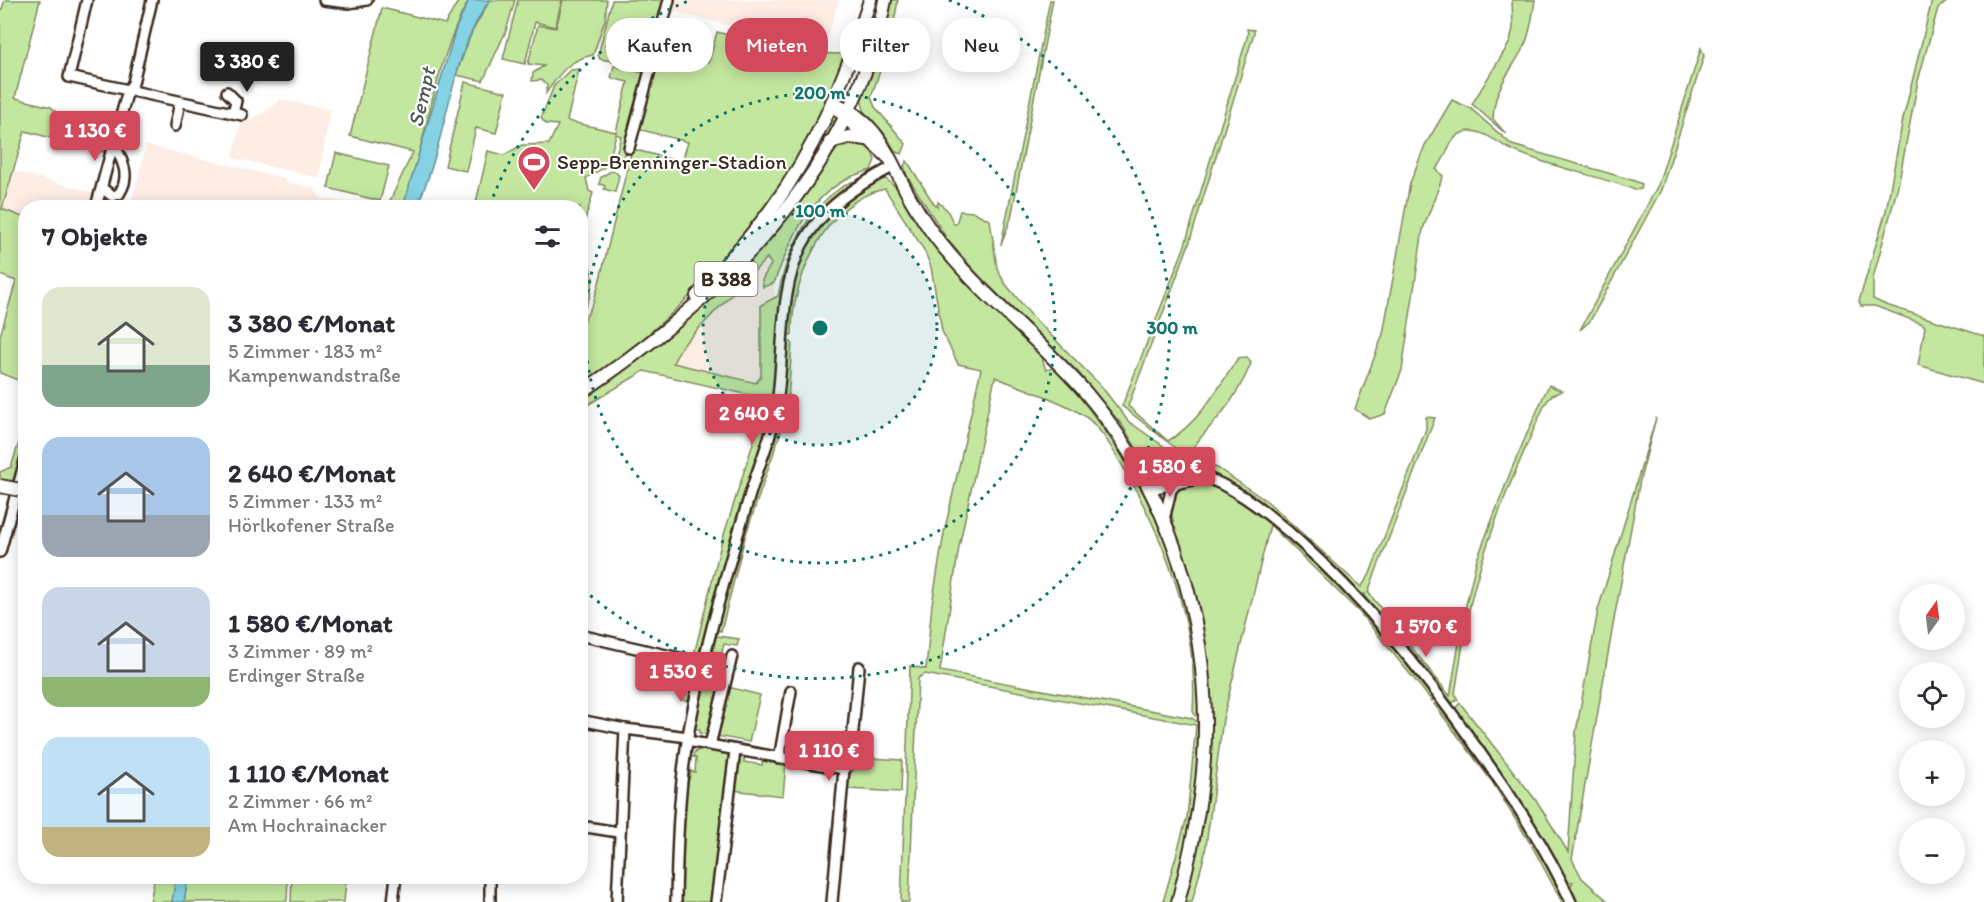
<!DOCTYPE html>
<html lang="de">
<meta charset="utf-8">
<style>
:root{--surface:#fff;--page:#f7f7f7;--text:#2b2b33;--muted:#7c7c81;--accent:#d1495b}
body{margin:0;font-family:Itim,sans-serif;background:var(--page);color:var(--text);height:100vh;display:flex;flex-direction:column;font-size:22px;white-space:nowrap}
*{box-sizing:border-box;margin:0}
p{font-size:20px;color:var(--muted)}
.icon{flex:none;width:33px;height:33px;fill:none;stroke:currentColor;stroke-width:2;stroke-linecap:round;stroke-linejoin:round}
.map{position:relative;flex:1;overflow:hidden}
.drawer{position:absolute;left:18px;top:200px;width:570px;height:684px;display:flex;flex-direction:column;background:var(--surface);border-radius:24px;box-shadow:0 3px 15px #0003}
.drawer>*{flex:none}
.guide{position:absolute;left:606px;top:18px;width:570px;height:54px;display:flex;gap:12px}
.needle{width:39px;rotate:14deg}
.tools{position:absolute;left:1899px;top:584px;display:grid;gap:12px}
.tools a{display:grid;place-items:center;width:66px;height:66px;border-radius:50%;background:var(--surface);box-shadow:0 3px 15px #0003;font-size:30px}
.price{position:absolute;translate:-50% -51px;padding:0 14px;border-radius:6px;background:var(--accent);color:#fff;font-size:20px;line-height:39px;filter:drop-shadow(0 2px 3px #0008)}
.price::after{content:'';position:absolute;left:50%;top:36px;width:18px;height:14px;margin-left:-9px;background:inherit;clip-path:polygon(0 0,100% 0,50% 100%)}
.price.current{background:#222;color:#fff}
ul{padding:0;list-style:none}
li{display:flex;align-items:center;gap:18px;height:150px;padding:0 24px}
li span{display:grid;place-items:center;flex:none;width:168px;height:120px;border-radius:18px;color:#555}
li>.icon{margin-inline-start:auto}
span .icon{width:72px;height:72px;fill:#fffc;stroke-width:1}
li b{font-size:26px}
h2{display:flex;justify-content:space-between;align-items:center;height:72px;padding:0 24px;font-size:26px}
.chip{padding:0 21px;border-radius:24px;background:var(--surface);box-shadow:0 3px 15px #0003;font-size:21px;line-height:54px}
.chip.current{background:var(--accent);color:#fff}
.map>svg:first-child{display:block}
.built{fill:#fdede5}
.green{fill:#c4e7a0;stroke:#80885f;stroke-width:1.5}
.water{fill:#85d2e4;stroke:#678f95;stroke-width:1.5}
.lines{fill:none;stroke-linecap:round;stroke-linejoin:round}
.minor-casing{stroke:#3b2a1e;stroke-width:14}
.major-casing{stroke:#3b2a1e;stroke-width:16}
.minor{stroke:#fff;stroke-width:9}
.major{stroke:#fff;stroke-width:12}
.major-bridge-casing{stroke:#3b2a1e;stroke-width:16;stroke-linecap:butt}
.major-bridge{stroke:#fff;stroke-width:12}
.ring{fill:none;stroke:#0f766e;stroke-width:3;stroke-dasharray:3 6}
.labels{text-anchor:middle;stroke-width:4.5;stroke-linejoin:round;paint-order:stroke}
.shield{fill:#fff;stroke:#766a62;stroke-width:1.5}
.shield-label{font-size:20px;font-weight:bold;fill:#3b2a1e}
.poi-label{font-size:21px;fill:#3b2a1e;stroke:#fff;text-anchor:start}
.water-label{font-size:22px;font-style:italic;fill:#515c59;stroke:#fff}
.centre{fill:#0f766e;stroke:#fff;stroke-width:3}
.ring-label{font-size:18px;text-anchor:middle;font-weight:bold;fill:#0f766e;stroke:#fff;stroke-width:4.5;stroke-linejoin:round;paint-order:stroke}
</style>
<div class="map">
<svg width="1984" height="902" viewBox="0 0 1984 902">
<rect width="100%" height="100%" fill="#fff"/>
<filter id="ink" filterUnits="userSpaceOnUse"><feTurbulence type="fractalNoise" baseFrequency=".0167" numOctaves="2"/><feDisplacementMap in="SourceGraphic" scale="12" xChannelSelector="R" yChannelSelector="G"/><feConvolveMatrix kernelMatrix="1 2 1 2 8 2 1 2 1" color-interpolation-filters="sRGB"/></filter>
<g filter="url(#ink)">
<g class="built">
<path d="M674,0H839L824,49L671,11Z"/>
<path d="M279,99L330,110L319,178L233,158L242,118L251,120L275,105Z"/>
<path d="M146,145L286,179V182L314,188L320,198L363,207L131,206Z"/>
<path d="M14,171L93,193L88,207H26L25,218L2,209Z"/>
<path d="M767,258L771,264L762,280L763,287L774,283L775,299L761,305V376L756,383L673,363L681,347Z"/>
</g>
<g class="green">
<path d="M5,0H40L15,98L51,107L59,115L111,126L104,152L25,131L2,209L25,218V383L0,373V336L16,281L0,275V14Z"/>
<path d="M459,0H469C436,57 426,143 403,207H387L413,152L350,136L382,8L445,24Z"/>
<path d="M490,0H515L506,31L483,81L456,75L471,34Z"/>
<path d="M518,0H562L555,27L535,22L525,64L503,59Z"/>
<path d="M563,0H607L605,20L593,55C567,60 560,74 546,93L547,85L541,80L532,81L533,73L544,66L528,64L538,25L556,28Z"/>
<path d="M612,0H667L647,67L600,59L598,55Z"/>
<path d="M891,0H898L891,39L871,97L875,107L906,144L902,154L896,152L884,133L865,113L860,96L884,32Z"/>
<path d="M1050,0H1053L1011,218L1001,245Z"/>
<path d="M1512,0H1535C1533,14 1531,29 1526,42C1513,71 1494,84 1493,119L1506,134L1472,104L1510,42L1513,28Z"/>
<path d="M1932,0L1948,1L1938,8L1918,81L1898,186L1873,278V299L1886,305L1984,336V384L1918,365L1925,327L1923,324L1875,306H1861L1859,301L1886,211L1903,119Z"/>
<path d="M1247,29L1254,30V33L1189,244L1128,406L1168,441C1199,423 1219,387 1238,358L1247,357L1251,363C1244,381 1234,398 1222,413C1211,427 1198,438 1189,454L1219,469L1268,502L1361,587L1369,576L1418,450L1426,429V417L1435,418L1368,592L1450,696L1464,613L1476,562L1512,468L1544,395L1549,385L1562,391L1552,395L1545,404C1518,464 1491,525 1474,589C1465,623 1461,659 1455,693L1458,700L1449,704L1366,602L1365,594H1359L1327,563L1204,471L1197,461L1178,450L1122,406L1184,248L1248,34Z"/>
<path d="M717,32L798,53L847,54C793,196 703,300 581,387V326L593,303L599,283L632,149L682,162L688,142L638,129L658,49L709,62Z"/>
<path d="M1701,48L1704,56L1661,190L1590,321L1580,330L1658,185Z"/>
<path d="M614,66L643,73L644,76L622,162L618,165L619,159L615,158L621,136L616,134L608,165L586,178L589,191L593,193L581,234L583,235L581,247L580,207H475L488,151L504,155L522,145L549,144L558,125L546,124L541,118L554,86L570,70L579,69L567,121L616,132L628,82L611,78Z"/>
<path d="M465,82L506,92L496,133L476,128L466,171L445,166Z"/>
<path d="M1452,100L1470,108L1512,145L1632,180L1642,184L1641,189L1635,190C1594,174 1548,167 1508,148C1496,141 1477,126 1462,133C1447,140 1447,159 1436,169L1443,176L1423,229L1402,370L1385,414L1370,419L1355,409L1383,334L1410,183L1425,145Z"/>
<path d="M835,120V125L795,187L753,242L828,124Z"/>
<path d="M845,142C860,143 871,143 875,160L871,170C863,173 852,175 845,180C806,201 789,244 774,283L763,287L762,280L771,264L767,258L681,347L673,363L756,383L761,376V305L778,296C786,255 803,214 839,189C845,185 852,180 860,181C829,201 806,224 792,258C771,311 782,371 769,425C760,459 746,491 736,525C718,583 705,643 691,702L683,700L721,544L767,399L644,371L581,409V400C657,346 731,287 788,213C798,200 835,147 845,142Z"/>
<path d="M336,153L389,166L380,201L328,188Z"/>
<path d="M907,161L934,204L937,207L938,202L947,210L954,224H956L960,211L974,212L990,220L997,268L1004,282L1031,315L1101,386L1128,421L1186,462L1188,467C1173,468 1158,473 1146,464L1122,425L1078,372L982,279L947,239L907,176L904,166Z"/>
<path d="M611,171L616,172L619,176L615,192L604,189L605,186L599,184L601,177Z"/>
<path d="M880,179H886L898,189L926,233L958,274L1040,353L1046,370L1053,368L1061,374C1134,461 1177,540 1196,654C1200,673 1198,694 1199,713L1195,716L1193,711C1199,626 1164,537 1122,465C1112,448 1099,425 1083,415C1056,398 1023,389 995,377L959,547L940,671L1192,718L1200,724L1195,804L1174,902H1163L1187,817L1196,725L925,674L918,678L909,902H901L910,666L926,669L932,604L944,533L981,369L958,364L942,331L931,267L924,250L885,189C825,200 791,281 792,335H787C791,264 812,210 880,179Z"/>
<path d="M581,252L587,254L593,278L590,296L581,317Z"/>
<path d="M789,341L792,343L788,402L783,425L745,537L721,631L716,630L743,526L770,447L785,349Z"/>
<path d="M1656,418L1640,480L1615,614L1572,859L1582,878L1609,902H1575L1569,888L1573,882L1566,881L1454,710L1460,703L1538,803L1568,852L1576,732L1598,610Z"/>
<path d="M25,424V447L15,481L0,480V472L11,467Z"/>
<path d="M1201,482C1254,489 1409,648 1434,698L1432,701L1360,613L1270,525L1223,719L1205,853L1192,902H1183L1209,746L1179,547L1170,507L1179,487Z"/>
<path d="M717,636L739,639L737,646L724,644L721,656L727,665L709,735L699,733L700,730L694,728L714,638Z"/>
<path d="M728,687L760,695L749,742L716,736Z"/>
<path d="M1439,702L1492,775L1490,779L1434,704Z"/>
<path d="M708,748L727,753L730,761L713,902H679L685,795L691,771L695,772L696,758L693,757C695,749 701,748 708,748Z"/>
<path d="M745,756L744,762L762,765L763,759L786,763L783,796L732,790L738,758Z"/>
<path d="M855,757L902,760L901,792L848,789L847,778L853,771Z"/>
<path d="M1491,780H1494L1532,837L1530,843Z"/>
<path d="M1536,845L1539,849L1567,902H1562L1532,846Z"/>
<path d="M155,876H176L172,902H150Z"/>
<path d="M188,876H288L287,901L184,902Z"/>
<path d="M292,876H343L346,882L344,902H291Z"/>
</g>
<g class="water">
<path d="M469,0H490C456,47 450,108 433,163C429,177 423,192 417,207H403L456,28Z"/>
<path d="M176,876H188L184,902H172Z"/>
</g>
<g class="lines">
<defs>
<g id="minor">
<path d="M87,0L69,77L242,115"/>
<path d="M324,0L348,3L367,0"/>
<path d="M227,92L236,101L233,113"/>
<path d="M175,126L180,102"/>
<path d="M629,148L669,0"/>
<path d="M102,188L112,196L119,194C131,176 123,163 115,145"/>
<path d="M96,207L128,90L133,83L152,0"/>
<path d="M1143,477C1165,474 1188,469 1210,479C1244,493 1272,517 1299,541C1368,603 1426,675 1479,751C1513,799 1547,848 1571,902"/>
<path d="M1150,489L1199,479"/>
<path d="M1164,520L1171,490L1178,482"/>
<path d="M0,552L26,457"/>
<path d="M580,635L705,664"/>
<path d="M580,720L625,729L688,737"/>
<path d="M687,741L844,769"/>
<path d="M710,745L732,656"/>
<path d="M779,759L791,691"/>
<path d="M580,826L618,832"/>
<path d="M393,902L396,876"/>
<path d="M490,902V876"/>
<path d="M617,902L625,729"/>
<path d="M676,902C677,845 679,786 689,730C703,653 725,576 748,501C755,476 765,453 772,428C788,368 774,302 802,245C821,208 858,185 894,166"/>
<path d="M716,902L735,751"/>
<path d="M832,902L844,769L850,762L859,667"/>
</g>
<g id="major">
<path d="M832,102C880,122 886,154 909,196C920,215 932,234 946,250C989,302 1043,343 1087,394C1172,495 1212,628 1204,759C1201,808 1190,855 1178,902"/>
<path d="M839,111L888,157"/>
<path d="M830,142L849,137L867,139"/>
<path d="M697,296C723,267 750,239 772,208C817,147 848,72 870,0"/>
<path d="M580,393C718,301 854,170 885,0"/>
</g>
</defs>
<use href="#minor" class="minor-casing"/>
<use href="#major" class="major-casing"/>
<use href="#minor" class="minor"/>
<use href="#major" class="major"/>
<defs>
<path id="major-bridge" d="M0,486L26,491"/>
</defs>
<use href="#major-bridge" class="major-bridge-casing"/>
<use href="#major-bridge" class="major-bridge"/>
</g>
</g>
<circle cx="820" cy="328" r="117" fill="#0f766e" fill-opacity=".12"/>
<g class="ring">
<circle cx="820" cy="328" r="117"/>
<circle cx="820" cy="328" r="235"/>
<path d="M490 205A352 352 0 0 1 691 0M949 0A352 352 0 1 1 582 588"/>
</g>
<defs>
<symbol id="stadium-pin" viewBox="-11 -11 22 30"><path d="M0 17L-7.5 6A9.5 9.5 0 1 1 7.5 6Z" fill="#d1495b" stroke="#fff"/><path d="M0-5a6.5 5 0 1 0 0 10a6.5 5 0 1 0 0-10ZM-3.5-1.8h7v3.6h-7Z" fill="#fff"/></symbol>
</defs>
<g fill-rule="evenodd">
<use href="#stadium-pin" x="515" y="143" width="38" height="52"/>
</g>
<g class="labels">
<rect class="shield" x="694.5" y="262" width="63" height="34" rx="4.5"/>
<g class="shield-label">
<text x="726" y="286">B 388</text>
</g>
<g class="poi-label">
<text x="557" y="169">Sepp-Brenninger-Stadion</text>
</g>
<g class="water-label">
<text transform="translate(421 97) rotate(-77)" y="8">Sempt</text>
</g>
</g>
<circle cx="820" cy="328" r="9" class="centre"/>
<g class="ring-label">
<text x="820" y="99">200 m</text>
<text x="820" y="217">100 m</text>
<text x="1172" y="334">300 m</text>
</g>
</svg>
<div class="tools">
<a><svg class="needle" viewBox="-14 -14 28 28"><path d="M0-13l5 13h-10z" fill="#e53935"/><path d="M0 13l5-13h-10z" fill="#7c7c81"/></svg></a>
<a><svg class="icon" aria-label="locate" viewBox="0 0 24 24"><circle cx="12" cy="12" r="6"/><path d="M12 2v4M12 18v4M2 12h4M18 12h4"/></svg></a>
<a>+</a>
<a>−</a>
</div>
<b class="price current" style="left:247px;top:93px">3 380 €</b>
<b class="price" style="left:95px;top:162px">1 130 €</b>
<b class="price" style="left:752px;top:445px">2 640 €</b>
<b class="price" style="left:1170px;top:498px">1 580 €</b>
<b class="price" style="left:1426px;top:658px">1 570 €</b>
<b class="price" style="left:681px;top:703px">1 530 €</b>
<b class="price" style="left:829px;top:782px">1 110 €</b>
<div class="guide">
<a class="chip">Kaufen</a>
<a class="chip current">Mieten</a>
<a class="chip">Filter</a>
<a class="chip">Neu</a>
</div>
<section class="drawer">
<h2>7 Objekte<svg class="icon" aria-label="filters" viewBox="0 0 24 24"><path d="M4 7h16M4 17h16"/><circle cx="9" cy="7" r="2"/><circle cx="15" cy="17" r="2"/></svg></h2>
<ul>
<li><span style="background:linear-gradient(#dfe7d0 65%,#7fa58c 0)"><svg class="icon" aria-label="home" viewBox="0 0 24 24"><path d="M3 11l9-7 9 7M6 9v11h12V9"/></svg></span><div><b>3 380 €/Monat</b><p>5 Zimmer · 183 m²</p><p>Kampenwandstraße</p></div></li>
<li><span style="background:linear-gradient(#a9c7e8 65%,#9aa5b1 0)"><svg class="icon" aria-label="home" viewBox="0 0 24 24"><path d="M3 11l9-7 9 7M6 9v11h12V9"/></svg></span><div><b>2 640 €/Monat</b><p>5 Zimmer · 133 m²</p><p>Hörlkofener Straße</p></div></li>
<li><span style="background:linear-gradient(#c9d6e8 75%,#8fb573 0)"><svg class="icon" aria-label="home" viewBox="0 0 24 24"><path d="M3 11l9-7 9 7M6 9v11h12V9"/></svg></span><div><b>1 580 €/Monat</b><p>3 Zimmer · 89 m²</p><p>Erdinger Straße</p></div></li>
<li><span style="background:linear-gradient(#bfe0f5 75%,#c2b280 0)"><svg class="icon" aria-label="home" viewBox="0 0 24 24"><path d="M3 11l9-7 9 7M6 9v11h12V9"/></svg></span><div><b>1 110 €/Monat</b><p>2 Zimmer · 66 m²</p><p>Am Hochrainacker</p></div></li>
</ul>
</section>
</div>
